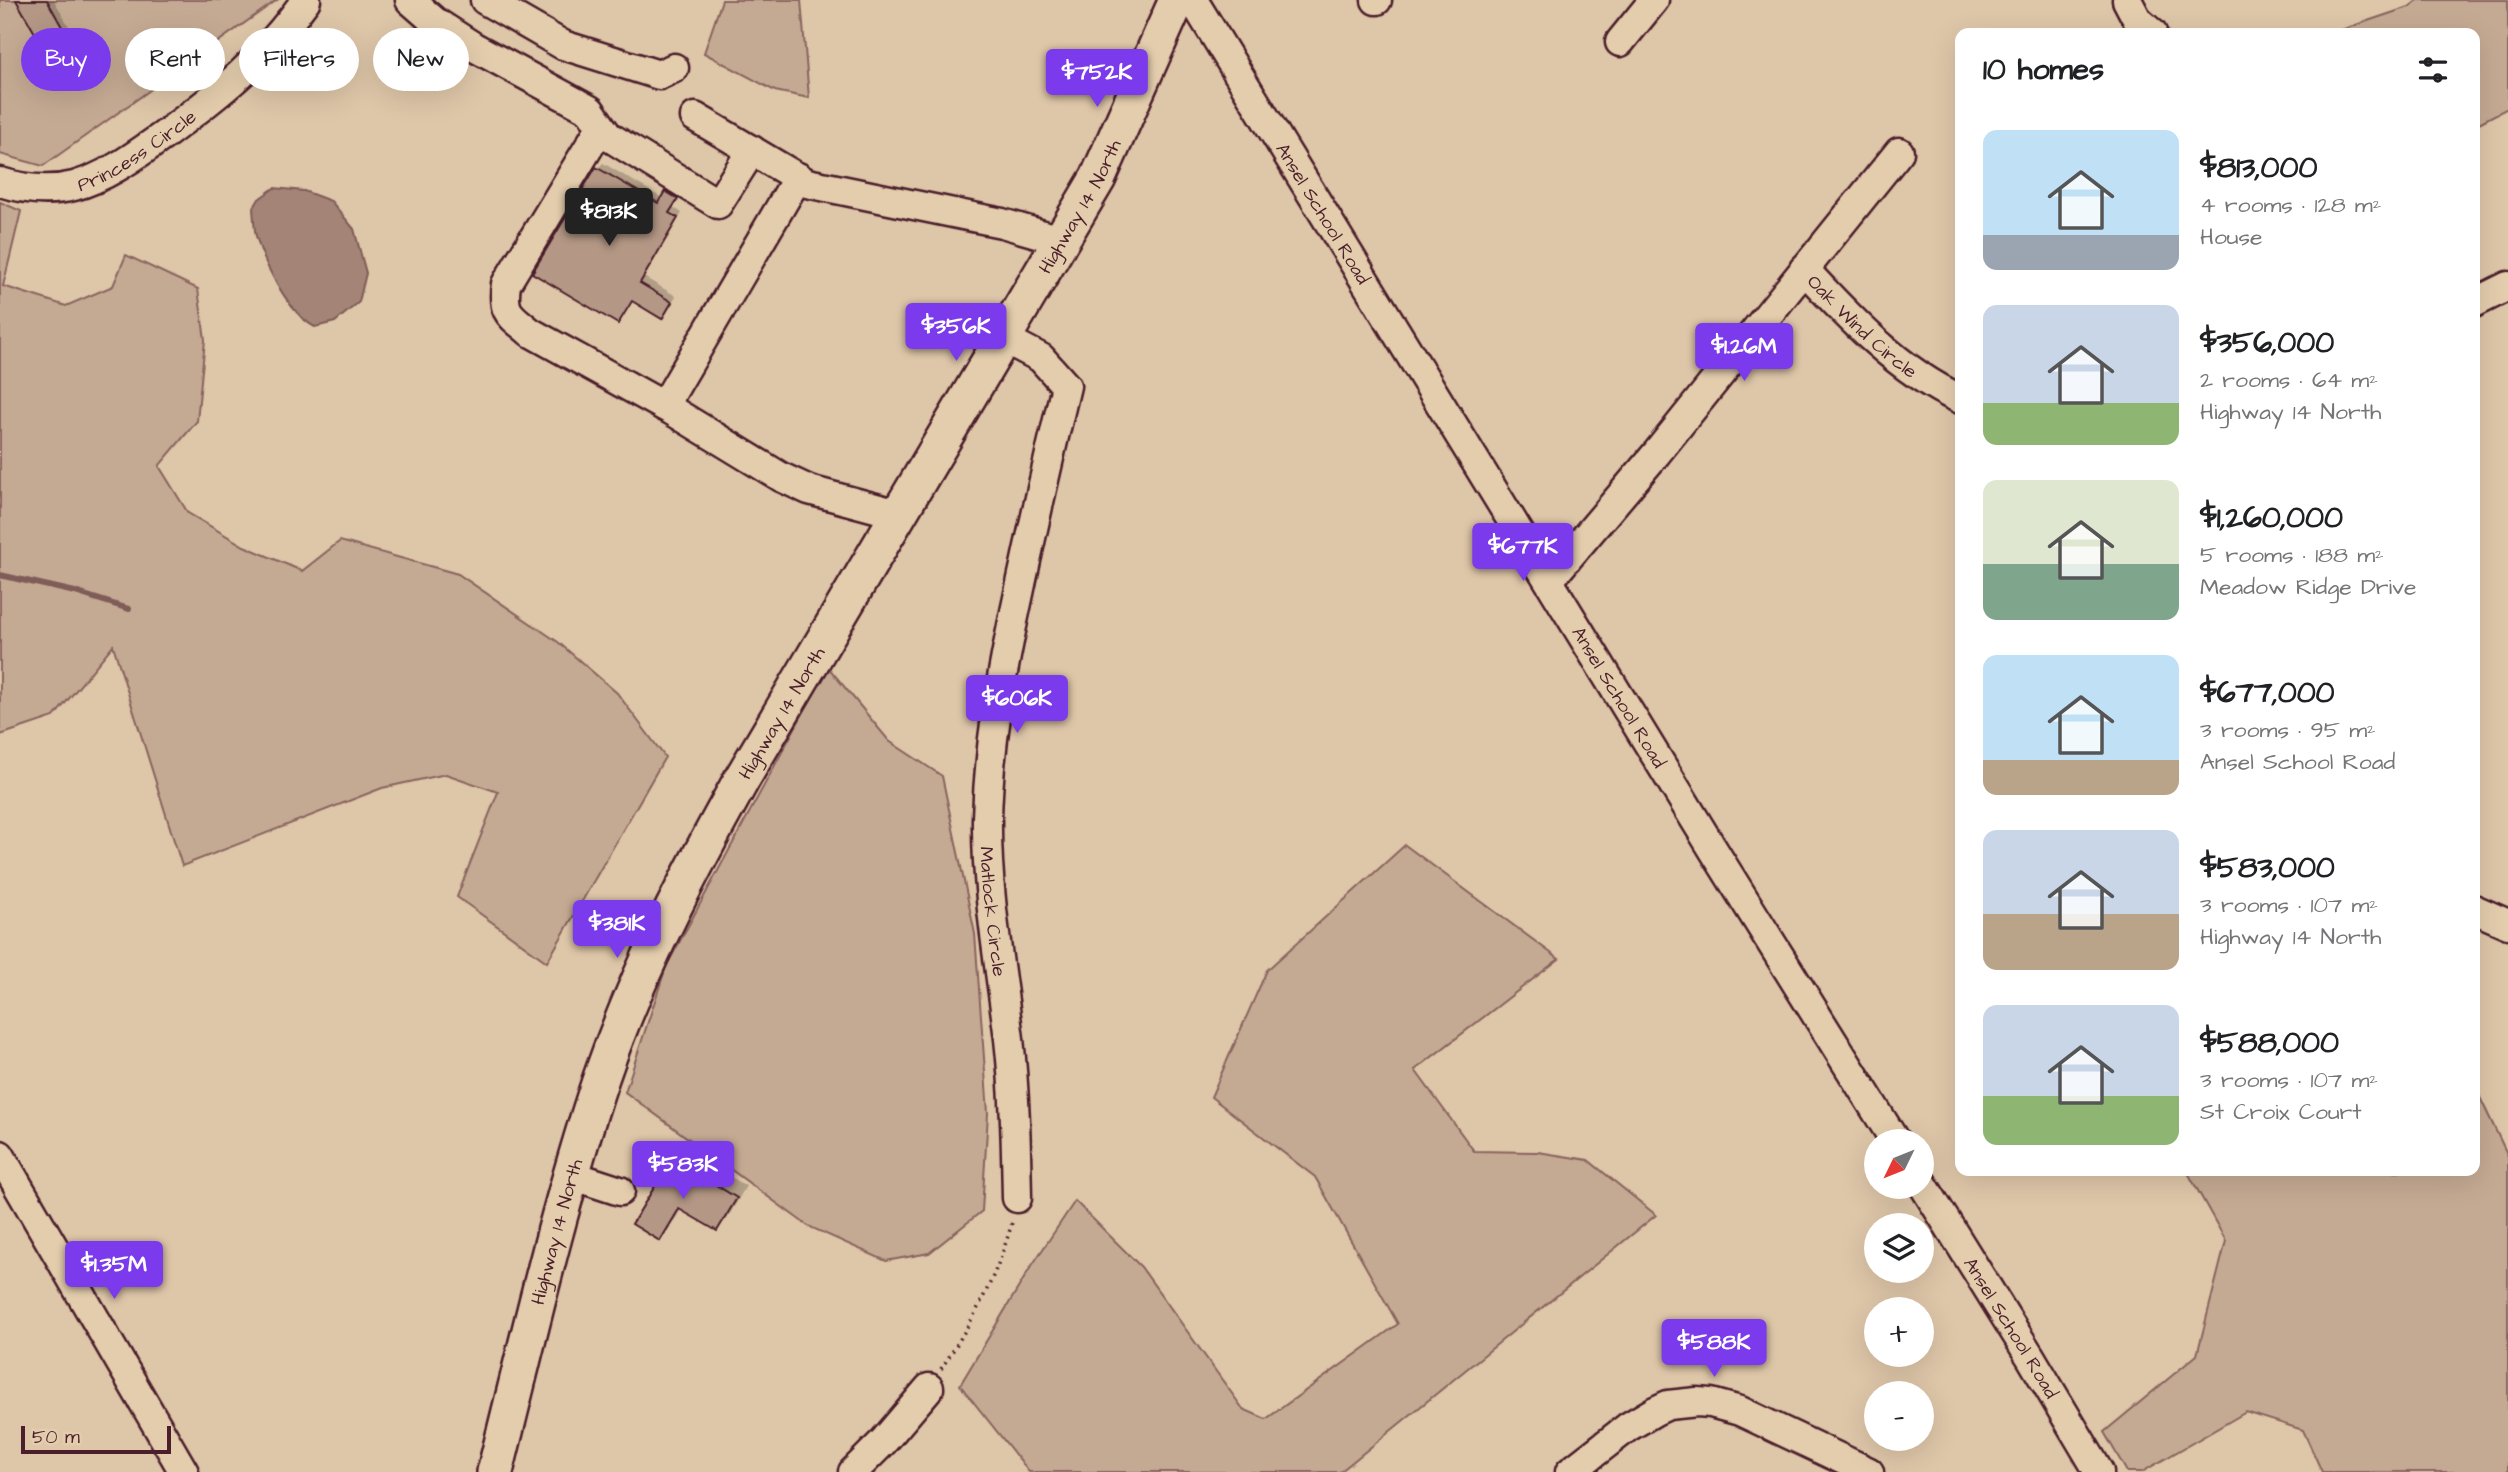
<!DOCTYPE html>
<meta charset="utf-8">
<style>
:root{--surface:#fff;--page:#f6f6f6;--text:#202124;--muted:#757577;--accent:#7c3aed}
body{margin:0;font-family:"Architects Daughter",sans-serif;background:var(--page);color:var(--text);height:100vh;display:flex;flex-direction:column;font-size:26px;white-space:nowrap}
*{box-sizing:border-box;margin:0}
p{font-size:23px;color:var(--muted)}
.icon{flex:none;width:38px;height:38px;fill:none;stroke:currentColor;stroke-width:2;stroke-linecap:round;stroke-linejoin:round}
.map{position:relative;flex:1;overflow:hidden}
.side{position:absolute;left:1955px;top:28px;width:525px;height:1148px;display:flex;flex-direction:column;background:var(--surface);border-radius:14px;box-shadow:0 7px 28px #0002}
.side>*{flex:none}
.top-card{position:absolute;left:21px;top:28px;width:665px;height:63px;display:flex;gap:14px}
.needle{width:46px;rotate:227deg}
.controls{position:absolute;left:1864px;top:1129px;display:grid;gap:14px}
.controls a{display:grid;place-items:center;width:70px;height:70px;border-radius:50%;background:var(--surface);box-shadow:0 7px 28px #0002;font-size:35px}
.scale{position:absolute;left:21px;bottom:18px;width:150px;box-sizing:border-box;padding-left:7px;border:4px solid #4a1f2b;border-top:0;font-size:19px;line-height:24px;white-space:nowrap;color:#4a1f2b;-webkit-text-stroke:5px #e4cdad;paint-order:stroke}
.price{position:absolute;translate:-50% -60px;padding:0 16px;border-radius:7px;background:var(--accent);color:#fff;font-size:23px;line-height:46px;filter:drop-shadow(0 2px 4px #0008)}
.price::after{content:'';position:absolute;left:50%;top:42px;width:21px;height:16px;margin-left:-10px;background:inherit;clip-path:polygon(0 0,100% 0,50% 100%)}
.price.on{background:#222;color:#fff}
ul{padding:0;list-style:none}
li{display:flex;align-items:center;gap:21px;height:175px;padding:0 28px}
li span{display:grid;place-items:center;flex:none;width:196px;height:140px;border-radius:14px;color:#555}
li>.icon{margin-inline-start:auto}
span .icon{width:84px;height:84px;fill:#fffc;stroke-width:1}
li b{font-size:30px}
h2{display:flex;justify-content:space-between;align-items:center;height:84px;padding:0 28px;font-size:30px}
.pill{padding:0 24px;border-radius:32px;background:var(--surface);box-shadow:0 7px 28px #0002;font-size:24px;line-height:63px}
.pill.on{background:var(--accent);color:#fff}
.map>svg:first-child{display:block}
.green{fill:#c5aa93;stroke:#88645f;stroke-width:2}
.water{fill:#a38476;stroke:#7f5c58;stroke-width:2}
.shadow{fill:#0003}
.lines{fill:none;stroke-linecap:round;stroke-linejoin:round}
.stream{stroke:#7f5c58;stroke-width:6}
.building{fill:#b49785;stroke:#4a1f2b;stroke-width:2}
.minor-casing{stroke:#4a1f2b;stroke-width:33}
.major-casing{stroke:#4a1f2b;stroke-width:40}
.path{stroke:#4a1f2b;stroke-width:3.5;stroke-dasharray:2 5;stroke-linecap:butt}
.minor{stroke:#e4cdad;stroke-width:28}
.major{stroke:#e4cdad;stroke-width:35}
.labels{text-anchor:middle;stroke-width:6;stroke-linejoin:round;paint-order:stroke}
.street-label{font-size:19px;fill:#4a1f2b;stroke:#e4cdad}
</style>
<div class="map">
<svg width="2508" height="1472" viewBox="0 0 2508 1472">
<rect width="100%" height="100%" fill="#dec6a8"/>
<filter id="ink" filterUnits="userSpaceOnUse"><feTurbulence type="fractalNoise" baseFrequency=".0143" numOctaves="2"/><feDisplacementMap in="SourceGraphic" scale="14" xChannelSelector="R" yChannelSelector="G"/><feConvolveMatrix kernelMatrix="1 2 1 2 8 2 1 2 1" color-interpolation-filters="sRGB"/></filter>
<g filter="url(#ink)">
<g class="green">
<path d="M0,0H277L43,166L0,154Z"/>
<path d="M722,0H801L809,98L775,91L704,53Z"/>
<path d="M2418,0H2508V108L2475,125L2474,33H2332L2409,7Z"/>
<path d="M0,202L21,211L3,286L66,306L113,286L126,255L198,289L205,340L197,421L159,466L188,513L244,546L302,571L340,541L458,574L558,642L617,693L665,757L547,962L457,897L498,792L446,774L382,788L182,866L113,645L54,717L0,735Z"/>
<path d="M828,667L889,741L942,776L975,934L988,1113L982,1211L929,1253L886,1261L808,1226L625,1092L666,967Z"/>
<path d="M1405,845L1559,959L1415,1070L1474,1151L1538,1152L1588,1160L1656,1215L1340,1472H1029L960,1385L1029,1270L1075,1201L1141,1267L1243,1409L1266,1419L1398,1324L1315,1177L1211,1097L1267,970Z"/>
<path d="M2475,1087L2508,1156V1472H2322L2303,1430L2246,1412L2142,1472H2127L2104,1432L2197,1355L2226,1241L2187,1171H2474Z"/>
</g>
<path class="water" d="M274,188L304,191L331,201L354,229L366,273L359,302L335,322L315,327C289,314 264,264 256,236C254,228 254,218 253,209L259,199Z"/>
<g class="shadow">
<path d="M18,0H54L71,30L44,47Z"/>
<path d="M603,163L662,198L671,187L681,193L673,207L682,213L644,277L676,296L662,317L633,299L618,322L598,168Z"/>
<path d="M684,1148L746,1186L727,1219L716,1229L682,1208L670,1228L660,1238L673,1159Z"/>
</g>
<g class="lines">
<path class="stream" d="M0,575L75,592L129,609"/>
</g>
<g class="building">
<path d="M16,0H47L67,36L44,49Z"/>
<path d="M596,167L658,203L665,191L678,199L669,213L678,218L640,283L672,302L662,319L632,301L618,324L532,273Z"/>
<path d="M672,1158L737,1198L717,1231L679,1209L660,1241L632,1224Z"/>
</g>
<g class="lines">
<defs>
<g id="minor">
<path d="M410,0L434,21L474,47L590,110L608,136L718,204L752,150"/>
<path d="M485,0L563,45L659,75L674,68"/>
<path id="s1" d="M1193,0L1719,859L1895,1141"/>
<path d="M1376,0H1377"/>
<path d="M2127,0L2138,21L2152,33"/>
<path d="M1620,42L1654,0"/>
<path d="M695,117L807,183L1002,223L1061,240"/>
<path d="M601,127L506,284C502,313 509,314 530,332L671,410L781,477L809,490L898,514"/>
<path id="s2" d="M0,182C23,189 50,192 74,186C107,177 136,155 163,136C222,92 262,61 306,0"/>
<path id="s3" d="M1804,269C1849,318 1899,371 1960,399"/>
<path d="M2474,303L2508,286"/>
<path id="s4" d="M1003,338L1041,358L1066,386C1049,457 1033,527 1018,598C1002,671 989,743 987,818C986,892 1000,966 1009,1039C1015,1092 1016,1145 1017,1198"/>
<path d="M664,406L798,177"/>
<path d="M1550,579L1656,454L1899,152"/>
<path d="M2474,909L2508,924"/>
<path d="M0,1155L184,1472"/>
<path d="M571,1175L620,1191"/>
<path id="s5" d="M1922,1183L2030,1356L2099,1472"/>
<path d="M853,1472L884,1441L929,1388"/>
<path d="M1570,1472L1628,1427L1655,1411L1668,1405L1697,1402L1711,1403L1740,1411L1869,1472"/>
</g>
<g id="major">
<path id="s6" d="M495,1472C528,1340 558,1207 601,1078C637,973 689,874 743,777L1098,178L1177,0"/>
</g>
</defs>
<use href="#minor" class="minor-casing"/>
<use href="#major" class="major-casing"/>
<path class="path" d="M941,1369C974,1319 997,1277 1013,1219"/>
<use href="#minor" class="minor"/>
<use href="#major" class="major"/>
</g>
</g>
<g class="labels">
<g class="street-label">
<text dy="7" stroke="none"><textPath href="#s2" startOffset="147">Princess Circle</textPath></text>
<text dy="7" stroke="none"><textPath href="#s6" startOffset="1404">Highway 14 North</textPath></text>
<text dy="7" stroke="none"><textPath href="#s1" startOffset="250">Ansel School Road</textPath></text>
<text dy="7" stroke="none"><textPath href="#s3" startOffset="82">Oak Wind Circle</textPath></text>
<text dy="7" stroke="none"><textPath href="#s1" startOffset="817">Ansel School Road</textPath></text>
<text dy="7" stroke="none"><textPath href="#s6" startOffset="816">Highway 14 North</textPath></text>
<text dy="7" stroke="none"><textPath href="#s4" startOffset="614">Matlock Circle</textPath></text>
<text dy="7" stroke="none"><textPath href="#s6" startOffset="248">Highway 14 North</textPath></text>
<text dy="7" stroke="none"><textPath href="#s5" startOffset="170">Ansel School Road</textPath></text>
</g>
</g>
</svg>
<div class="controls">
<a><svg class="needle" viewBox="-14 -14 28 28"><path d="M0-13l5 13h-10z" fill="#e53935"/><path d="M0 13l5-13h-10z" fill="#757577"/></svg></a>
<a><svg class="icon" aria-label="layers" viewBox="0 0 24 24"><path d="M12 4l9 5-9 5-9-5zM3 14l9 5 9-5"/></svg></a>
<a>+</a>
<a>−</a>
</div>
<div class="scale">50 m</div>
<b class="price" style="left:1097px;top:109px">$752K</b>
<b class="price on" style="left:609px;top:248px">$813K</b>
<b class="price" style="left:956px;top:363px">$356K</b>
<b class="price" style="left:1744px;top:383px">$1.26M</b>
<b class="price" style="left:1523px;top:583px">$677K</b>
<b class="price" style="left:1017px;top:735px">$606K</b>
<b class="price" style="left:617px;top:960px">$381K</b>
<b class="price" style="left:683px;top:1201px">$583K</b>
<b class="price" style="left:114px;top:1301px">$1.35M</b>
<b class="price" style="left:1714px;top:1379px">$588K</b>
<div class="top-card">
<a class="pill on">Buy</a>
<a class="pill">Rent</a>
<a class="pill">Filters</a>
<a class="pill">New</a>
</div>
<section class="side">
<h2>10 homes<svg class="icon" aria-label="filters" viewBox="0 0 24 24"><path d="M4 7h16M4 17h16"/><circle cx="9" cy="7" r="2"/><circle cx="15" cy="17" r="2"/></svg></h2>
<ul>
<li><span style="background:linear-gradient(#bfe0f5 75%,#9aa5b1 0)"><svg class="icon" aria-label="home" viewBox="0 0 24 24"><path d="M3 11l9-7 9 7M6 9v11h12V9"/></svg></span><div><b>$813,000</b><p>4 rooms · 128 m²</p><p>House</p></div></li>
<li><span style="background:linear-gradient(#c9d6e8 70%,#8fb573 0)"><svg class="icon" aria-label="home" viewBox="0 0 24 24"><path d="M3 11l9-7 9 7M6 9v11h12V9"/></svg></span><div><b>$356,000</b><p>2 rooms · 64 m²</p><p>Highway 14 North</p></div></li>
<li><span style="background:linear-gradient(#dfe7d0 60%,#7fa58c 0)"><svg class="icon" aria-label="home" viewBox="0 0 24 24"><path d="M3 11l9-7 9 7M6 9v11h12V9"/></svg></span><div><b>$1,260,000</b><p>5 rooms · 188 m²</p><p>Meadow Ridge Drive</p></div></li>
<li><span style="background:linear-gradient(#bfe0f5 75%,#b9a48a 0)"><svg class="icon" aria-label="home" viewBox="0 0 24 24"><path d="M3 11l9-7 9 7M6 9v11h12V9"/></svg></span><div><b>$677,000</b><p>3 rooms · 95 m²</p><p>Ansel School Road</p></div></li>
<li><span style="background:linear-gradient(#c9d6e8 60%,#b9a48a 0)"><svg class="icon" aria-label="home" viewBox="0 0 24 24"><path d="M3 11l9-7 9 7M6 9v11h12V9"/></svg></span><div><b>$583,000</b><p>3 rooms · 107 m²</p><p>Highway 14 North</p></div></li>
<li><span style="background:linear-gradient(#c9d6e8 65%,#8fb573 0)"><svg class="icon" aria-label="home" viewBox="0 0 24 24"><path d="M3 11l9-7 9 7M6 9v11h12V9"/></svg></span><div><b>$588,000</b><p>3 rooms · 107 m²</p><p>St Croix Court</p></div></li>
</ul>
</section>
</div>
